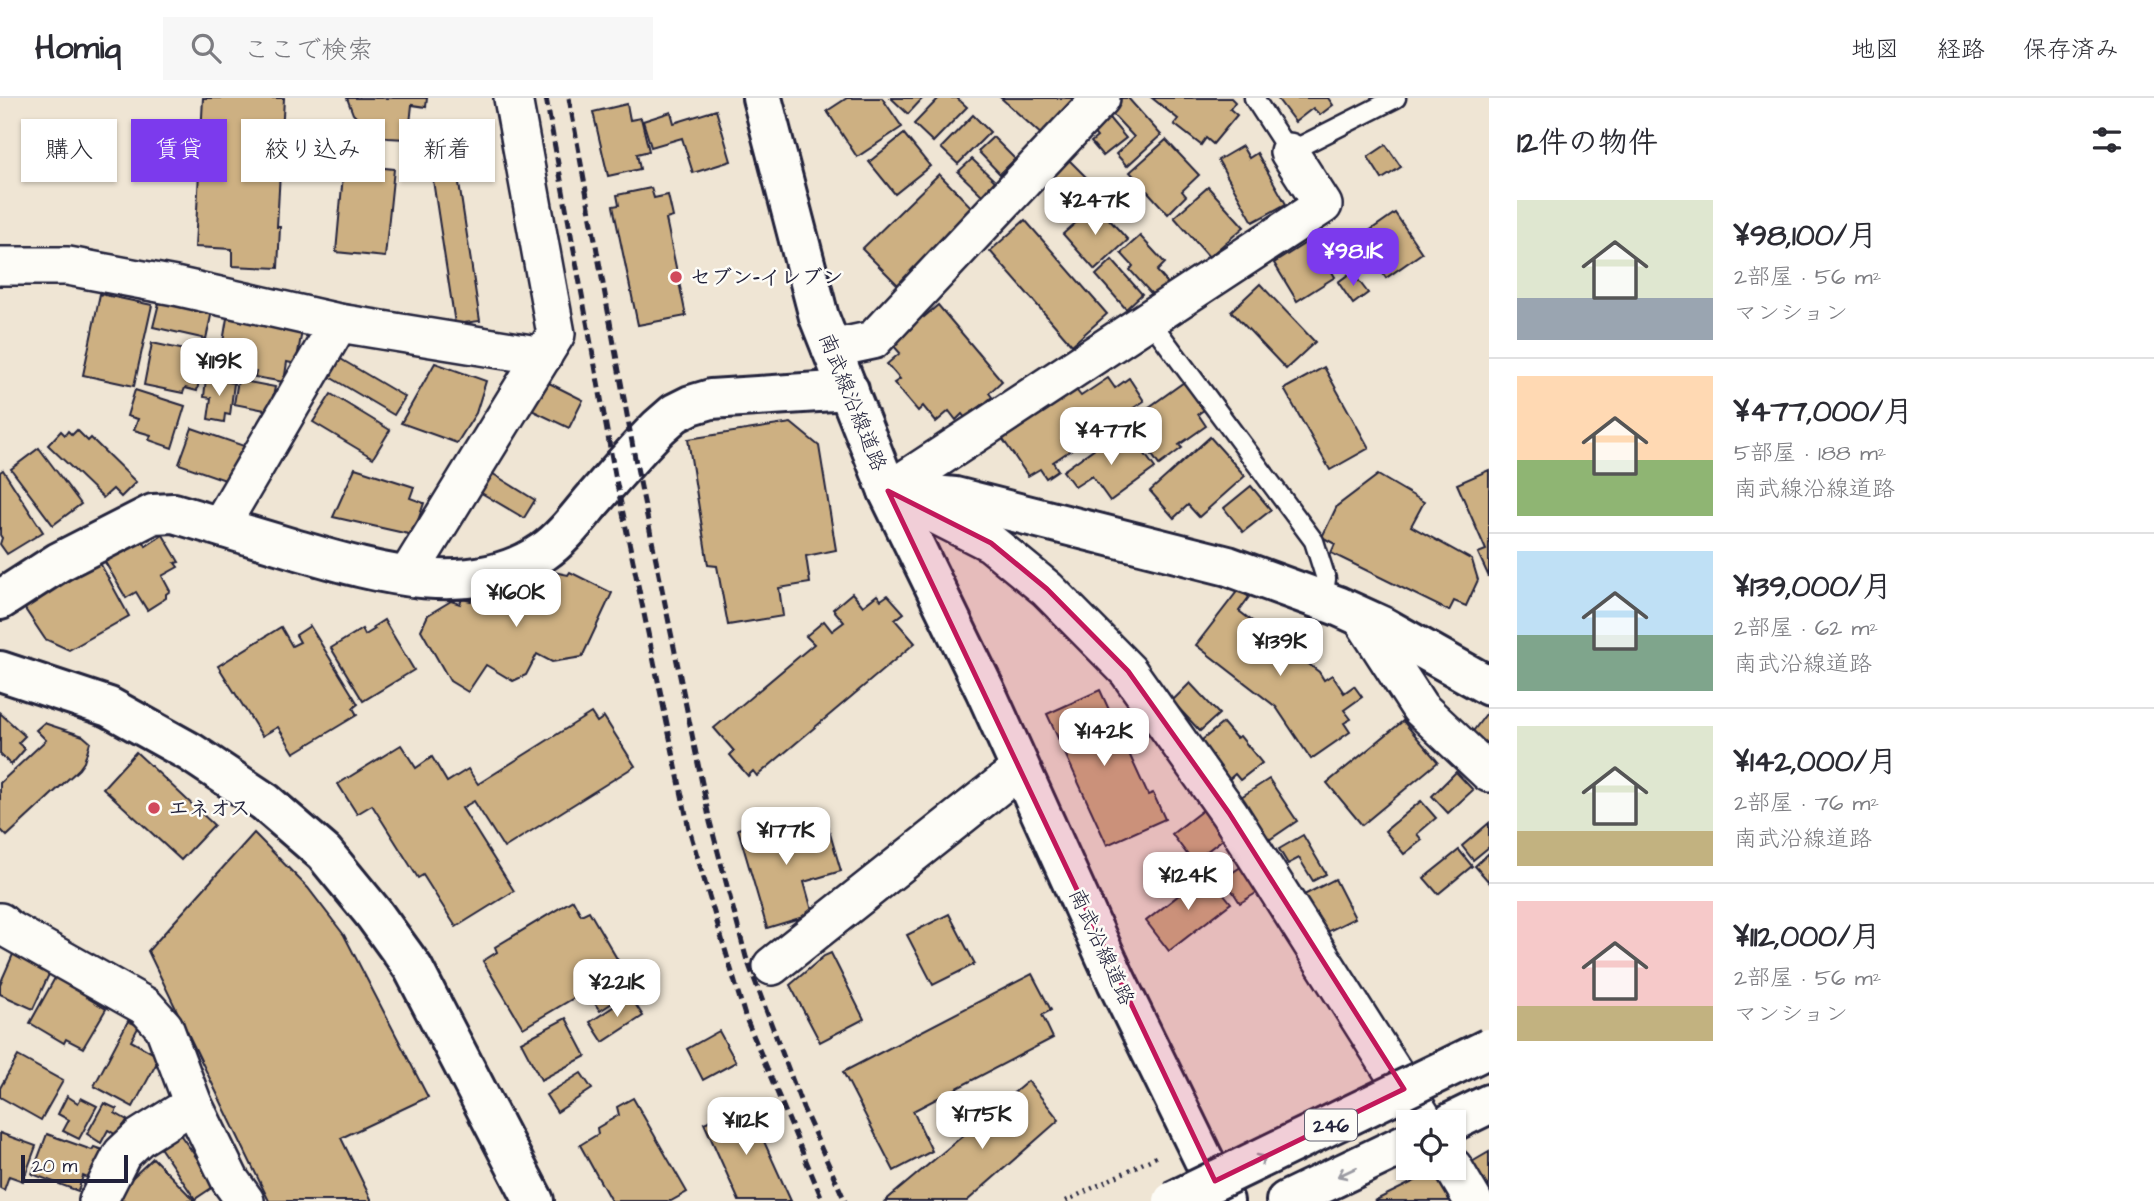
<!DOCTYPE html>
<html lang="ja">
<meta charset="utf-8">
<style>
:root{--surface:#fff;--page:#f7f7f7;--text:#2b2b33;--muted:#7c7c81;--line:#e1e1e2;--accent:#7c3aed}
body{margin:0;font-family:"Architects Daughter","Klee One",sans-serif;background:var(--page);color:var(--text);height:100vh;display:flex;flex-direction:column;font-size:26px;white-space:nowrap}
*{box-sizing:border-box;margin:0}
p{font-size:23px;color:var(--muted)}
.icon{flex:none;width:38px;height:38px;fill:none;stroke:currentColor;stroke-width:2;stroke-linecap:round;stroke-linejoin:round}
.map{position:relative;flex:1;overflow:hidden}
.sheet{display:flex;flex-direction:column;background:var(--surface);width:665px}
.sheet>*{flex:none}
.hud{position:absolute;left:21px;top:21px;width:665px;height:63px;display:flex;gap:14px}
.controls{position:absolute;left:1396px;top:1012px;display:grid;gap:14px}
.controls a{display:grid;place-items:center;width:70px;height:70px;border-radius:0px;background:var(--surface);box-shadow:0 2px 5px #0004;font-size:35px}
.scale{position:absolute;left:21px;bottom:18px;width:107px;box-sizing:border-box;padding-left:7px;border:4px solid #22223b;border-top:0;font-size:19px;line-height:24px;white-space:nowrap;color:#22223b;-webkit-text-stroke:5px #fdfcf7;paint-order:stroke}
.price{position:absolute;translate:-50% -60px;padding:0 16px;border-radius:14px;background:#fff;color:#222;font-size:23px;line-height:46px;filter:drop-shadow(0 2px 4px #0008)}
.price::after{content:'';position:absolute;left:50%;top:42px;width:21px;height:16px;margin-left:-10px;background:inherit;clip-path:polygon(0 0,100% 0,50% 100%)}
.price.current{background:var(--accent);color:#fff}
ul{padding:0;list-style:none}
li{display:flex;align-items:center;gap:21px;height:175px;padding:0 28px}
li+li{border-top:2px solid var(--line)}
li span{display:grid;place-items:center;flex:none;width:196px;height:140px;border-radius:0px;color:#555}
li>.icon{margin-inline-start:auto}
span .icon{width:84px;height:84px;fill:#fffc;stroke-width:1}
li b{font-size:30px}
h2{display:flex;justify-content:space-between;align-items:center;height:84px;padding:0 28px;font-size:30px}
.chip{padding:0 24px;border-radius:0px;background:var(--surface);box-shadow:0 2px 5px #0004;font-size:24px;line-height:63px}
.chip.current{background:var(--accent);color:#fff}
header{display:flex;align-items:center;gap:42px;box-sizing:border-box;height:98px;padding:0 35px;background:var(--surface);border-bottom:2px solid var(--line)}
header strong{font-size:33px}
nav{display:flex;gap:38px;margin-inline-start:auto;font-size:24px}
.search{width:490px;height:63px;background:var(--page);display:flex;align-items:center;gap:18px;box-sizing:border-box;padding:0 24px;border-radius:0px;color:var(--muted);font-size:26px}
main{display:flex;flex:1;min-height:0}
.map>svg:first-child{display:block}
.building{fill:#cdb082;stroke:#22223b;stroke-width:2}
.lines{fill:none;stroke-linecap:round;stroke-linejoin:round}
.lane-casing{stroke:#22223b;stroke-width:23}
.street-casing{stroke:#22223b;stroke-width:42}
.secondary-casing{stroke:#22223b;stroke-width:44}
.highway-casing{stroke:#22223b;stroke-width:44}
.path{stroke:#22223b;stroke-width:4.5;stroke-dasharray:2 5;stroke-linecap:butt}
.lane{stroke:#fdfcf7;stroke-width:18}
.street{stroke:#fdfcf7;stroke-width:37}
.secondary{stroke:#fdfcf7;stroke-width:38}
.highway{stroke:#fdfcf7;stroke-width:38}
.rail{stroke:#22223b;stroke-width:5;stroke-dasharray:10 5;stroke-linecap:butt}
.highway-bridge-casing{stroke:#22223b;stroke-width:44;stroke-linecap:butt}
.highway-bridge{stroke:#fdfcf7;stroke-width:38}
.oneway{stroke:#9a9aa2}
.marked{fill:#c2185b;fill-opacity:0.2;stroke:#c2185b;stroke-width:5;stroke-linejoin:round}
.poi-dot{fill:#d1495b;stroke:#fdfcf7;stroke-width:2.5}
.labels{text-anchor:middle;stroke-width:5;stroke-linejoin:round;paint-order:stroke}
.shield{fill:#fdfcf7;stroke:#646373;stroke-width:2}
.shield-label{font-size:19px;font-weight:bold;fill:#22223b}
.poi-label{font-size:21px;font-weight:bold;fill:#22223b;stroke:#fdfcf7;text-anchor:start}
.street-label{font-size:21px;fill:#22223b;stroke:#fdfcf7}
</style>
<header>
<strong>Homiq</strong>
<div class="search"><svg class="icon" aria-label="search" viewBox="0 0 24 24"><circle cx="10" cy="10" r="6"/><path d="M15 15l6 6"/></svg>ここで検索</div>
<nav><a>地図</a><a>経路</a><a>保存済み</a></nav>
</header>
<main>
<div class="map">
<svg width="1489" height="1103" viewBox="0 0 1489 1103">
<rect width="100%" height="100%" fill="#efe5d4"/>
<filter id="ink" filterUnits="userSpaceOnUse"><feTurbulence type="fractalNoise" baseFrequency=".0143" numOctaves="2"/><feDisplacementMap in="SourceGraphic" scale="14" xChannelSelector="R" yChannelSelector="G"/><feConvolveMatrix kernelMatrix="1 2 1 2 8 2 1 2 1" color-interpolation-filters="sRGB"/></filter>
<g filter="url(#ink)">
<g class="building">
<path d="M203,0H284L277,129H280L278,170L232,168V151L195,149Z"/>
<path d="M347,0H427L426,9L412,7L409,35L406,41L388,40L369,32L353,16Z"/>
<path d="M847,0H882L902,29L857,59L827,13Z"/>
<path d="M891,0H923L908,16Z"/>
<path d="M939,0H957L967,9L933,44L914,26Z"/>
<path d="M1001,0H1079L1044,39Z"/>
<path d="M1116,0H1128L1161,37L1127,68L1116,56L1134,39L1106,9Z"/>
<path d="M1152,0H1231L1235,4L1230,11L1237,17L1213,46L1206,40L1201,47L1174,26L1178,21Z"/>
<path d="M1277,0H1328L1333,7L1320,17L1313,10L1295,24Z"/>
<path d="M627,6L630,22L641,20L649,53L637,56L640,71L608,78L593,14Z"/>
<path d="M716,12L731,63L693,75L682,40L651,49L643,23L671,14L674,25Z"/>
<path d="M1104,14L1126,40L1103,58L1091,44L1097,39L1088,28Z"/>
<path d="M973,17L990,34L958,66L941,50Z"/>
<path d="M904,36L930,68L895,96L869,64Z"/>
<path d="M993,39L1015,61L1000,76L978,53Z"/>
<path d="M1166,42L1199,77L1182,93L1186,98L1168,116L1130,74Z"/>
<path d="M1386,47L1401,69L1382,81L1368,59Z"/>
<path d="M1242,48L1249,60L1257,55L1286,106L1253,124L1218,62Z"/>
<path d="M1065,58L1099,92L1073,118L1040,83Z"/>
<path d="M972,61L995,83L982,97L958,74Z"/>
<path d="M344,66L394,71L385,159L336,154Z"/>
<path d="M457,72L480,223L455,226L432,76Z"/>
<path d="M939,76L979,117L902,191L862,151Z"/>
<path d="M1208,89L1244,129L1209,159L1174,119Z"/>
<path d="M651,90L654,100L668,97L673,119L666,121L686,218L638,227L613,108L619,107L617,97Z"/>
<path d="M1096,107L1128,142L1095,172L1063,136Z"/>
<path d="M1395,115L1422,155L1386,180L1359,140Z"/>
<path d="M1025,122L1107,216L1072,247L990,153Z"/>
<path d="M1140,138L1165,165L1157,173L1172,190L1158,203L1130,172L1133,168L1121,155Z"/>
<path d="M1312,141L1335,179L1297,203L1274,165Z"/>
<path d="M1112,162L1142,196L1126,211L1096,177Z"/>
<path d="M1352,174L1368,195L1353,206L1338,184Z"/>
<path d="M1260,186L1315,244L1286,271L1231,213Z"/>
<path d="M100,196L152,207L134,288L83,277Z"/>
<path d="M160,201L212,213L206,241L153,229Z"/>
<path d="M938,207L1002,283L989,295L992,299L966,321L962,316L956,322L949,313L936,324L923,308L918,313L894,285L900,281L887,266L900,255L892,246L920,213L924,219Z"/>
<path d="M227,220L302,233L296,266L287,264L284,284L255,279L256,274L219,268Z"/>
<path d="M152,245L204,256L197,293L185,290L183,295L144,287Z"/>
<path d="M339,260L405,299L394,317L328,278Z"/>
<path d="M435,265L486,283L476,315L457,345L401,325Z"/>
<path d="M1324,269L1369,350L1330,372L1284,291Z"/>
<path d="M537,279L583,302L569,330L523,308Z"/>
<path d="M206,280L234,285L230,317L225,316L224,324L208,321L211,300L204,299Z"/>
<path d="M1108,280L1115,290L1129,280L1144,303L1053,364L1058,372L1046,380L1040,371L1028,378L1000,337L1073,288L1081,298Z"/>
<path d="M238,282L275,289L270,313L234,306Z"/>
<path d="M1187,282L1207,310L1198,316L1206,328L1179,347L1182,350L1159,367L1148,351L1158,344L1138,317Z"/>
<path d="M135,292L185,308L172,350L149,342L151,337L134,332L138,321L127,318Z"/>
<path d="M331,296L390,332L373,360L313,324Z"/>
<path d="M791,325L819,348L836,452L806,458L810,485L779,490L783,518L728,527L717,468L708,467L688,341Z"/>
<path d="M192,330L244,348L231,384L179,366Z"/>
<path d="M77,332L88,343L91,340L136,384L121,399L113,391L103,400L48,347L61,333L65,337L68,333L72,337Z"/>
<path d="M1113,337L1124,353L1136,344L1155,370L1110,403L1092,378L1075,389L1063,373Z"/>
<path d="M1210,339L1245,378L1199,419L1188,407L1174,420L1150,393Z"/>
<path d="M39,350L81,406L53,427L11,371Z"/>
<path d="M355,370L414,389L410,400L424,405L413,437L333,419Z"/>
<path d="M3,372L43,434L7,456L0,446L2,440L0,437V374Z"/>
<path d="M1489,372V479L1478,455L1486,452L1457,386Z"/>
<path d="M490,374L535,402L524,420L478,393Z"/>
<path d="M1378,377L1424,404L1411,428L1472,462L1478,482L1466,508L1454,503L1449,513L1331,455L1335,446L1322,439L1337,408Z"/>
<path d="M1251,388L1271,412L1243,434L1224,410Z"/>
<path d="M163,437L179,464L175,465L178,469L162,478L170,493L166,496V500L147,512L136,494L126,500L105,464L143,442L146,448Z"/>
<path d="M100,465L129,518L69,552L45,541L23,508Z"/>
<path d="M554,474L568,477L570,474L612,495L582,559L552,564L537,556L526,577L513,583L486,567L468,594L450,583L421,532L428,517L451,503L460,506L462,501L471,503L472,500L491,506L494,500L516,494L527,495L529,486L550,490Z"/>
<path d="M1239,491L1249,499L1239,513L1319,574L1324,582L1332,577L1344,595L1354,588L1362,599L1344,612L1351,621L1344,625L1350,634L1311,661L1276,609L1196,547Z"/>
<path d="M852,495L863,508L877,497L881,502L888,497L904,515L895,522L915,545L757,678L753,673L748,678L730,657L734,653L714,630L814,546L806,538L824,523L832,533L844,524L833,511Z"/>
<path d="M384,522L414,572L363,603L331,550L362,531L365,537L375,531L373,529Z"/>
<path d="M310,528L358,606L353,610L357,617L294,655L278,629L262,638L218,568L281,529L292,548L300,544L296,537Z"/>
<path d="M1190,585L1219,616L1200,633L1172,603Z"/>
<path d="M1100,592L1148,697L1153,695L1165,721L1107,747L1047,616Z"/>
<path d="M1489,612V662L1465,644Z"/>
<path d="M0,615L25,638L18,645L25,651L11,667L0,656Z"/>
<path d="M591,615L597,624L604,619L635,668L504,750L474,703L462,710L514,793L456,829L423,777L418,780L372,707L357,716L338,686L401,647L416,670L432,659L447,684L468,671L478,686Z"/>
<path d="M1403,623L1438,664L1362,727L1327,685Z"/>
<path d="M44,625L83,638L90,644L84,664L79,671L7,738L0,731V685L46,642L36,632Z"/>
<path d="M1223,625L1236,640L1240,638L1262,665L1240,682L1235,676L1226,684L1196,647Z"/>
<path d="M136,654L214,727L181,762L103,690Z"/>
<path d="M1456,674L1473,692L1448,715L1432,698Z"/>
<path d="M1269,681L1297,723L1269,742L1241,699Z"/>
<path d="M1421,703L1436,720L1417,736L1422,742L1404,756L1385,733Z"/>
<path d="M1203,712L1224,740L1193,764L1172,736Z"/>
<path d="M783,718L790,740L828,729L841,773L804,784L813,816L767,830L738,731Z"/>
<path d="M1489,725V749L1473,762L1462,748Z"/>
<path d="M254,735L308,790L344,837L428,999L341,1040L372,1103H269L148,853Z"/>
<path d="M1303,737L1326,776L1313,783L1299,760L1288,766L1279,751Z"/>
<path d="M1459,752L1472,768L1438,796L1424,780Z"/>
<path d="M1489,755V784L1475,768Z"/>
<path d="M1250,763L1266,789L1240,805L1224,780Z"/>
<path d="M1207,775L1231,805L1169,853L1146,823Z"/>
<path d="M1335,781L1355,820L1323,836L1304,797Z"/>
<path d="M573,802L581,817L589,813L623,871L523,930L483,863L497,854L495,849Z"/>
<path d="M949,816L975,866L933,887L907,837Z"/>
<path d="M14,854L51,872L33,911L0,896V886Z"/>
<path d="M831,855L864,921L820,944L790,887L824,858Z"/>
<path d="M1032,876L1051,912L1042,917L1053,940L913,1013L932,1053L894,1073L843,974Z"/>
<path d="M619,877L629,894L600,913L589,897Z"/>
<path d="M56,878L88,896L86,899L106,911L83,950L66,941L64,945L30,925Z"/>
<path d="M630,898L643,918L603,944L590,924Z"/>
<path d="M566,920L586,958L541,982L521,944Z"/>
<path d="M128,923L139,928L131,943L160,959L133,1009L94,988Z"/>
<path d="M719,933L736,964L703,982L687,951Z"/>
<path d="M18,958L63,983L41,1022L0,999V990Z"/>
<path d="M581,975L592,991L557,1014L546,997Z"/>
<path d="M1028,983L1059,1022L967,1103H885Z"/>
<path d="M67,998L78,1005L81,1000L97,1008L79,1041L63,1033L69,1022L58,1016Z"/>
<path d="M633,1000L687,1094L671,1103H611L580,1047L598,1036L597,1030L619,1017L617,1009Z"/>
<path d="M104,1005L117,1011L115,1015L127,1022L118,1038L108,1032L101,1045L87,1036Z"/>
<path d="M747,1006L791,1103H739L704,1025Z"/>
<path d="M0,1035L36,1048L23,1083L9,1078L4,1092L0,1090Z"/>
<path d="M179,1035L216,1087L195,1101L159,1048Z"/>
<path d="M47,1036L92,1052L94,1049L106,1053L95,1083L83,1078L78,1093L32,1076Z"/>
<path d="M1489,1054V1098L1470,1065Z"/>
<path d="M153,1060L195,1103H122L115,1096Z"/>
<path d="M1437,1072L1455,1103H1374Z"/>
</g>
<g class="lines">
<defs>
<g id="lane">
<path d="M1254,0L1289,54L1396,0"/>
<path d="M1148,220L1314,443L1326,481L1323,501"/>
</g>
<g id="street">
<path d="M0,168H68L175,188L339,225L543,258"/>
<path d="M831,251L873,242L1101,0"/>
<path d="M888,393L1323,107L1289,54"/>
<path d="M889,393L991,445L1047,491L1128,573L1229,715L1425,1024"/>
<path d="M220,428L339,225"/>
<path d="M407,478L556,236L513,0"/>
<path d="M1361,519L1420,610L1489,675"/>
<path d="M0,824L8,831L145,908L164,929L193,1006L230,1082L245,1103"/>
<path d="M772,868L1020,671"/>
<path d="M1453,1069L1473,1103"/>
<path d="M98,1103L122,1056L139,1040L193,1006"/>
</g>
<g id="secondary">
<path d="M762,0L819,219L888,393L985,592L1117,884L1224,1103"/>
<path d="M888,393L955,399L1228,468L1338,508L1382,528L1489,588"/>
<path d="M0,502L59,464L153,416L174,415C213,427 252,438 291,450C370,473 469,505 543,454C562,441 577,421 591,404C613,379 635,353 659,329L675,315L691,307L711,301L849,292"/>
<path d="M0,573L109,609L190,654L265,704L324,755L374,816L413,870L534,1103"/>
</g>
<g id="highway">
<path d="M1452,1024L1489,1006"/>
<path d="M1286,1103L1409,1044"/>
</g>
</defs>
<use href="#lane" class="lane-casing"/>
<use href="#street" class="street-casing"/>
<use href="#secondary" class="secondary-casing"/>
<use href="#highway" class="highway-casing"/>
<path class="path" d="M1066,1103L1160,1057"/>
<use href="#lane" class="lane"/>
<use href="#street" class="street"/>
<use href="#secondary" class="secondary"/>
<use href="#highway" class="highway"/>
<g class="rail">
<path d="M546,0L615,377L689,731L745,918L823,1103"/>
<path d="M569,0L634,355L710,724L746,859L803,1010L845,1103"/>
</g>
<defs>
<path id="highway-bridge" d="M1173,1103L1489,950"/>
</defs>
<use href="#highway-bridge" class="highway-bridge-casing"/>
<use href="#highway-bridge" class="highway-bridge"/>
</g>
<defs><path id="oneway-shaft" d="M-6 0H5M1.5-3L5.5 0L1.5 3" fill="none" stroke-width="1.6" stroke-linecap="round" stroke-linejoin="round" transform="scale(1.75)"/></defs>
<g class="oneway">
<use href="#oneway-shaft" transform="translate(1257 1063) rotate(-26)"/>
<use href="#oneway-shaft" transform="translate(1347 1074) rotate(155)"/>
</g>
</g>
<path class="marked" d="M888,393L991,445L1047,491L1128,573L1229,715L1404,991L1215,1083Z"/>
<g class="poi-dot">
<circle cx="676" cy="179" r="7"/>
<circle cx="154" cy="710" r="7"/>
</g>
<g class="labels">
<rect class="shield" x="1305" y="1011.5" width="52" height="31" rx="5"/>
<g class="shield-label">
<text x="1331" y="1034">246</text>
</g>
<g class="poi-label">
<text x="690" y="186">セブン-イレブン</text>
<text x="168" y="717">エネオス</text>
</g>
<g class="street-label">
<text transform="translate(853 304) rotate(68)" y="7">南武線沿線道路</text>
<text transform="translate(1102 849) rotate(65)" y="7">南武沿線道路</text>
</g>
</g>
</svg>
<div class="controls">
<a><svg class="icon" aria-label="locate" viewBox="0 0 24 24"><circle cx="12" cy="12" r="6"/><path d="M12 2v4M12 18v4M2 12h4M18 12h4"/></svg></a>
</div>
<div class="scale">20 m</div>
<b class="price" style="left:1095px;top:139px">¥247K</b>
<b class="price current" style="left:1353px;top:190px">¥98.1K</b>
<b class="price" style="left:219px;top:300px">¥119K</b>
<b class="price" style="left:1111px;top:369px">¥477K</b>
<b class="price" style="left:516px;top:531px">¥160K</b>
<b class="price" style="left:1280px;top:580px">¥139K</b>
<b class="price" style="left:1104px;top:670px">¥142K</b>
<b class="price" style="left:786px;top:769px">¥177K</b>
<b class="price" style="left:1188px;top:814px">¥124K</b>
<b class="price" style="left:617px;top:921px">¥221K</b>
<b class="price" style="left:982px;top:1053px">¥175K</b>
<b class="price" style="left:746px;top:1059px">¥112K</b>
<div class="hud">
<a class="chip">購入</a>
<a class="chip current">賃貸</a>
<a class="chip">絞り込み</a>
<a class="chip">新着</a>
</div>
</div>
<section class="sheet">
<h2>12件の物件<svg class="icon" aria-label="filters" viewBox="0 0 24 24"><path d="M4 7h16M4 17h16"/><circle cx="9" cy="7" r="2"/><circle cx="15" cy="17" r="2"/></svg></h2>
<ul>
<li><span style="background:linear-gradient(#dfe7d0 70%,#9aa5b1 0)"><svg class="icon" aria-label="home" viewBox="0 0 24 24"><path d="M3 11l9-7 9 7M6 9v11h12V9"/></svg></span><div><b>¥98,100/月</b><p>2部屋 · 56 m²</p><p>マンション</p></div></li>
<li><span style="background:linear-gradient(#ffd9b3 60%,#8fb573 0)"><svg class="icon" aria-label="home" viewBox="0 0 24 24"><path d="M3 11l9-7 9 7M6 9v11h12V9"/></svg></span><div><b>¥477,000/月</b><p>5部屋 · 188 m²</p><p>南武線沿線道路</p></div></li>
<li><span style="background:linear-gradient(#bfe0f5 60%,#7fa58c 0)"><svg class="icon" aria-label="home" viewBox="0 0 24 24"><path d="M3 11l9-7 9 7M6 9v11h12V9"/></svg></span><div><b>¥139,000/月</b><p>2部屋 · 62 m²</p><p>南武沿線道路</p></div></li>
<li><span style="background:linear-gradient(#dfe7d0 75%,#c2b280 0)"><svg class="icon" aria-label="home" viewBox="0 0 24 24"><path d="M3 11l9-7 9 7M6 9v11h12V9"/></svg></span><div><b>¥142,000/月</b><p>2部屋 · 76 m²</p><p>南武沿線道路</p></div></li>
<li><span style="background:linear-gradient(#f6c9c9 75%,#c2b280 0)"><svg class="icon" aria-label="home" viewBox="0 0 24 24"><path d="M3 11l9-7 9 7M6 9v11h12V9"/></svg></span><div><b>¥112,000/月</b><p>2部屋 · 56 m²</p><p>マンション</p></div></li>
</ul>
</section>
</main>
